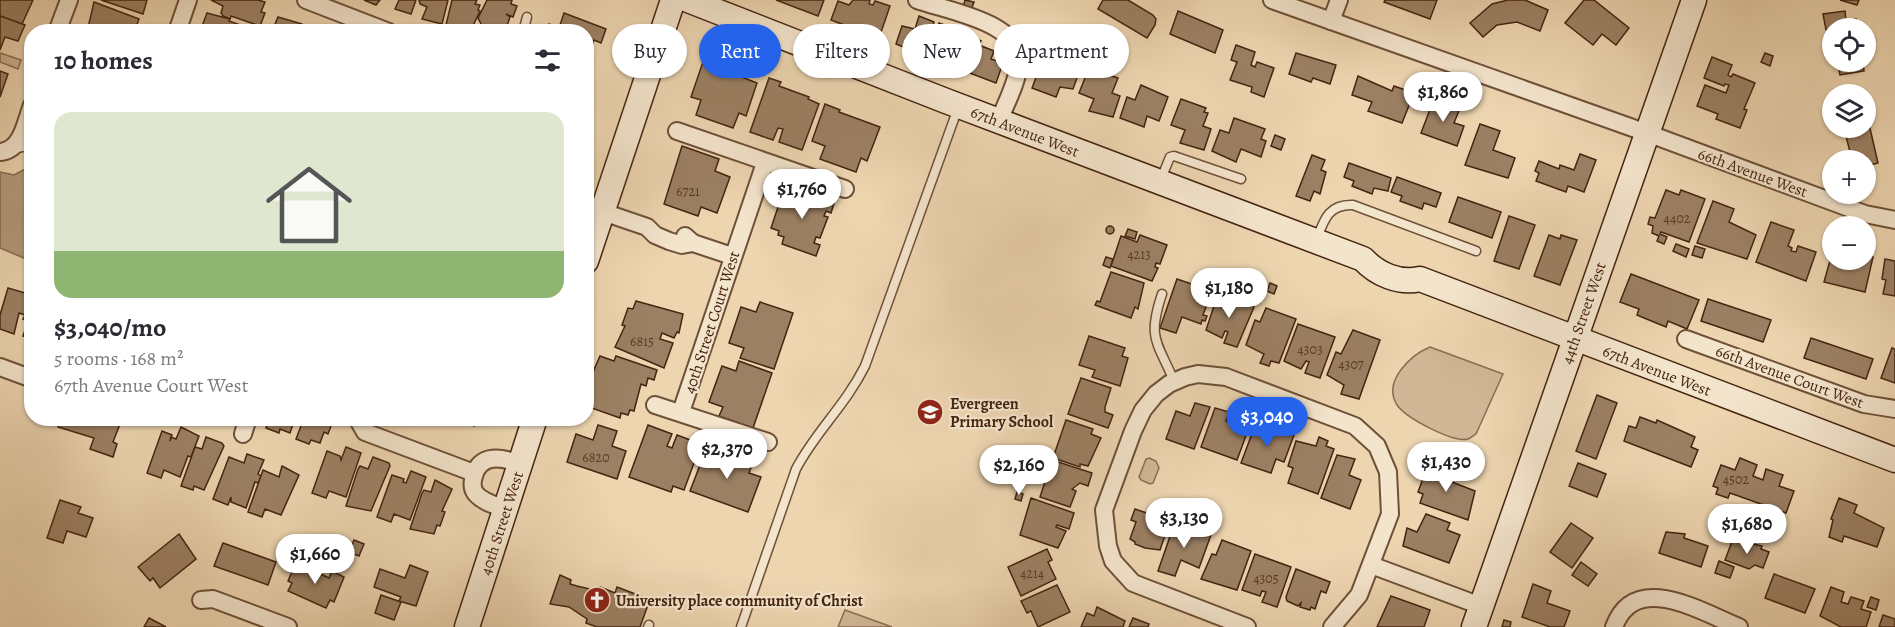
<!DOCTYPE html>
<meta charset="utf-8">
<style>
:root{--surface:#fff;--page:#f7f7f7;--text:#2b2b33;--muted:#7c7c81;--line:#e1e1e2;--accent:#2563eb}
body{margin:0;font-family:Alegreya,serif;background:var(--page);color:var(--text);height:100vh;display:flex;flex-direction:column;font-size:22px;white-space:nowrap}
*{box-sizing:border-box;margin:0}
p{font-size:20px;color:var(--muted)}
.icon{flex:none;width:33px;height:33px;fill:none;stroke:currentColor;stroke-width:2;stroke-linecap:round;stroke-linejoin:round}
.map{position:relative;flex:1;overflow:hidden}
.panel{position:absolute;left:24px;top:24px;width:570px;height:402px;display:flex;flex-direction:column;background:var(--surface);border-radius:24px;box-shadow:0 2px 4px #0004}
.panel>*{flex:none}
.top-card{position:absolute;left:612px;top:24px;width:570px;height:54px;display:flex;gap:12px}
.controls{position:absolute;left:1822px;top:18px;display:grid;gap:12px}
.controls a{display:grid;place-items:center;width:54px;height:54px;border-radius:50%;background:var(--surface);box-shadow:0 2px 4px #0004;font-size:30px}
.price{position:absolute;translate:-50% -51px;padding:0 14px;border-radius:21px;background:#fff;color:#222;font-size:20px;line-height:39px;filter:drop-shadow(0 2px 3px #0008)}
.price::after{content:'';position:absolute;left:50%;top:36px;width:18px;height:14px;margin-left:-9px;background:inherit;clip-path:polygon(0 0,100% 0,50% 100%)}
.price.selected{background:var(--accent);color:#fff}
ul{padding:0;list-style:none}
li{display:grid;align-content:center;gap:12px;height:318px;padding:0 30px}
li+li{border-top:2px solid var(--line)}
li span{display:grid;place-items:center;height:186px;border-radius:18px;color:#555}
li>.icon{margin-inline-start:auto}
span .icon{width:108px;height:108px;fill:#fffc;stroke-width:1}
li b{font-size:26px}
h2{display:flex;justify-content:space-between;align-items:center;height:72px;padding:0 30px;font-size:26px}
.pill{padding:0 21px;border-radius:27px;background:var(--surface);box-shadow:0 2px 4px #0004;font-size:21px;line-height:54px}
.pill.selected{background:var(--accent);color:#fff}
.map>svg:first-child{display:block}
.green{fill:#d0b795;stroke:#8a6e52;stroke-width:1.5}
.water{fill:#b4997a;stroke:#886a50;stroke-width:1.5}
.building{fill:#9c8063;stroke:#452410;stroke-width:1.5}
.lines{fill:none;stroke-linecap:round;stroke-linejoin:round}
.lane-casing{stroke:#6f5038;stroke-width:11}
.street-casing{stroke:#6f5038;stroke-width:20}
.secondary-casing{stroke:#452410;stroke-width:27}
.lane{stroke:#f3e4cc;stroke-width:8}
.street{stroke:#f3e4cc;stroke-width:16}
.secondary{stroke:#f3e4cc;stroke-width:24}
.labels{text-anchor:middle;stroke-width:4.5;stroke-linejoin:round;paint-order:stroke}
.number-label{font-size:14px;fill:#5b3b25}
.street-label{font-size:16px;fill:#452410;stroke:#f3e4cc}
.poi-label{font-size:16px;font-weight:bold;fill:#452410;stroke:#f3e4cc;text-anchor:start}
</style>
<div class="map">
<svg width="1895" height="627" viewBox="0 0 1895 627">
<rect width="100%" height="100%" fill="#edd5b0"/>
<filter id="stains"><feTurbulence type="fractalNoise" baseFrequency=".00333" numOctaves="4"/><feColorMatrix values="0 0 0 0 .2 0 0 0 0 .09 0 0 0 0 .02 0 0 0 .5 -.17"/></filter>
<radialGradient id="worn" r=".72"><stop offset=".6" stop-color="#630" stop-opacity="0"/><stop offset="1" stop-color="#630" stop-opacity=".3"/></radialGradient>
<g class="green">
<path d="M0,53L21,60L18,69L0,62Z"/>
<path d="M1430,347L1503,374L1476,434C1474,435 1471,438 1468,439C1453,443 1406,418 1397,405C1382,381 1411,355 1430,347Z"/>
<path d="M1149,458L1156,461L1159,468L1153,483L1150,484L1141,480L1139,477L1146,459Z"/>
<path d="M845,610L892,627H838Z"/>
</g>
<path class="water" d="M31,166V261L0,248V172L14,175Z"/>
<g class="building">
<path d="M0,0H33L22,24L0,16Z"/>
<path d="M101,0H147L143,14Z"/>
<path d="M211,0H258L265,2L261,12L265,13L260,26L231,16L230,19L223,16L221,13L223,6Z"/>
<path d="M364,0H380L376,5Z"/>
<path d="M399,0H416L411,14L395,9Z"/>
<path d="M419,0H448L442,24L422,19L427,7L420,4Z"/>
<path d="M452,0H477L475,4L480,5L478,10L480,11L470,32H459L446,25Z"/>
<path d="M487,0H512L511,4L517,6L513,17L506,14L510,17L505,32H478L481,24L478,18Z"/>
<path d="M776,0H824L818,16Z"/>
<path d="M853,0H870L869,4L873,5L875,1L890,6L879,38L831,20L838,1L849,5Z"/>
<path d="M965,0L974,2L971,10L963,7Z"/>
<path d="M1103,0H1128L1153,15L1156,19L1155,25L1147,38L1098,9Z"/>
<path d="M1385,0H1437L1430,19L1384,2Z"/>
<path d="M1508,0H1525L1548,10L1540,31L1517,22L1497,25L1483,37L1470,23L1492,4Z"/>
<path d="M1584,0H1594L1629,28L1616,45L1602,34L1593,45L1565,23Z"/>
<path d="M1840,0H1859L1857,5Z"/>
<path d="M94,2L139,19L134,32H87Z"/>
<path d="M1178,11L1223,30L1215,53L1170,34Z"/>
<path d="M1845,11L1846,21L1856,19L1857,28H1833V33L1832,29L1826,30L1823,14Z"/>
<path d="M207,13L230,19L229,21L246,27L245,32L201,29Z"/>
<path d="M564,13L606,29L601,43L594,40L590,50H586V32H546L549,24L559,28Z"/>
<path d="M0,16L25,25L18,41L5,37L0,50Z"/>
<path d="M919,16L934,22L932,28L936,30L939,23L955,29L943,63L896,44L902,26L915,29Z"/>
<path d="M278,17L302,24L299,32H269L270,28L273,29Z"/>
<path d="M965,35L981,41L979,45L994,51L991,59L1003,63L996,83L954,67Z"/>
<path d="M1236,45L1255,52L1251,65L1255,67L1257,62L1274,68L1264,97L1251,92L1252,87L1230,80L1237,62L1231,60Z"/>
<path d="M1296,53L1336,65L1330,84L1313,78L1311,82L1289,74Z"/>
<path d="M1765,53L1773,56L1770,66L1761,62Z"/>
<path d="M1053,55L1081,67L1073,89L1060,87L1056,97L1032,88L1040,67L1048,70Z"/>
<path d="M1712,57L1732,65L1728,75L1731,77L1733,74L1755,83L1744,109L1747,110L1740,128L1716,119L1718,114L1697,106L1705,85L1726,93L1729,85L1725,84L1724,86L1704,78Z"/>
<path d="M586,62L593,64L588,76H586Z"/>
<path d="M703,62L757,83L746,116L739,113L733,128L696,115L701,100L691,97Z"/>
<path d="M1837,62H1863L1864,71L1840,75Z"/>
<path d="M1089,68L1118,78L1112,93L1120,96L1113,117L1089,111L1094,99L1079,93Z"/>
<path d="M0,71L8,74L0,97Z"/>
<path d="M1358,76L1392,91L1394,86L1414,93L1402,123L1368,111L1372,102L1352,95Z"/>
<path d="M769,78L781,82L779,86L809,97L808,99L819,104L802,150L779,142L783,129L778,128L773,140L750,132Z"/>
<path d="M1141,85L1168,97L1159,121L1147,116L1144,127L1120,118L1127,97L1135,100Z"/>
<path d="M1181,99L1206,108L1204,112L1208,113L1203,126L1211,129L1204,150L1180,143L1185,130L1171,125Z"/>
<path d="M1434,99L1460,108L1454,123L1464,126L1457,146L1421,133Z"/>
<path d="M825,104L840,110L839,112L880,127L867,161L861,158L856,172L820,159L825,146L812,141Z"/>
<path d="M1866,111L1878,163L1866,166V160H1852L1844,128H1866Z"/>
<path d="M1234,118L1265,129L1261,139L1266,141L1261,157L1241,149L1236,162L1212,151L1220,130L1229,133Z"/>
<path d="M1480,124L1500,131L1493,150L1515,158L1508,178L1465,165Z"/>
<path d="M1275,135L1285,139L1281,150L1271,146Z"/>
<path d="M682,146L719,159L715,171L730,177L717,213L701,207L698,216L664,204Z"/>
<path d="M1580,154L1596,160L1584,192L1568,186L1566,192L1536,181L1539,173L1535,171L1539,161L1559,169L1560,165L1574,170Z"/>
<path d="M1312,155L1325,160L1321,170L1326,172L1320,194L1314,191L1310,201L1296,196Z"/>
<path d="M1349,163L1391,178L1388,191L1374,188L1372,194L1352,186L1354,181L1344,177Z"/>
<path d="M1397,177L1441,193L1436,207L1424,203L1422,209L1400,201L1402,196L1391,192Z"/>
<path d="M801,188L835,200L831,213L826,211L824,216L828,217L820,238L816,237L814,243L820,245L816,256L782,244L784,237L778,235L779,231L771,228L782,195L791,199L793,193L798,195Z"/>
<path d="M1666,190L1679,195L1681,190L1705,199L1689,242L1661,232L1660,234L1667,237L1664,244L1657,241L1659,236L1652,233L1653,226L1648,224L1650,217L1655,218Z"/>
<path d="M1458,197L1501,212L1492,238L1449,222Z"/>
<path d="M1713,201L1734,209L1729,222L1756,235L1747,259L1697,243Z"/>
<path d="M1509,216L1535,225L1519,269L1494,261Z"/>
<path d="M1771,222L1794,230L1788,246L1792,248L1791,251L1796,252L1798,246L1816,252L1806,281L1756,262Z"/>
<circle cx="1110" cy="230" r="4"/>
<path d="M1128,229L1137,232L1135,239L1125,236Z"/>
<path d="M1140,235L1167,245L1160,264L1156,263L1155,267L1158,268L1152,281L1111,266L1121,236L1137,242Z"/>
<path d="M1549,235L1560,239L1561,235L1577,240L1560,285L1534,276Z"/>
<path d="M1676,244L1689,249L1686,257L1673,251Z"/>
<path d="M1695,246L1705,249L1702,258L1692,255Z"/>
<path d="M1866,255L1873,257L1865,292L1824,282L1831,257L1854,263L1855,260H1866Z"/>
<path d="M1106,257L1113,259L1110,268L1103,265Z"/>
<path d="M1885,259L1895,261V296L1883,294L1886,280L1882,279Z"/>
<path d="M1111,272L1144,283L1138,309L1135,307L1131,318L1095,305L1097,301L1100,302Z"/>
<path d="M1631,274L1699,300L1687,329L1668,321L1666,327L1649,320L1637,315L1639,309L1620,302Z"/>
<path d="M1177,279L1212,291L1203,315L1207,316L1205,321L1202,320L1201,324L1182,317L1176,333L1160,328Z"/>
<path d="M1270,283L1277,286L1274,294L1267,291Z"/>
<path d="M8,288L32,295V339L23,336L28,321L23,319L25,315L19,313L14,334L0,329V315Z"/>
<path d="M1218,294L1254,307L1237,347L1224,343L1228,332L1225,331L1222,338L1206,330Z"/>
<path d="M1708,299L1771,320L1763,342L1701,321Z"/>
<path d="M636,301L683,314L679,333L677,332L674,338L662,333L660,339L673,343L664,368L615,347L625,326L622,325L628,308L633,309Z"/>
<path d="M760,302L793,313L774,369L740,358L744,348L729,343L741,307L756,312Z"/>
<path d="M1266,308L1296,319L1279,363L1271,361L1269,366L1260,363L1264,354L1246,345L1255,320L1260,322Z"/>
<path d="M1298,324L1335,337L1320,378L1305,373L1309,362L1306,361L1301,369L1284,361Z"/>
<path d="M1353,330L1380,340L1359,399L1341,394L1344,385L1327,375L1336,352L1341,354Z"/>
<path d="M1089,336L1125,348L1122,356L1128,358L1120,386L1092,377L1095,370L1079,365Z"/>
<path d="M1811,338L1873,359L1866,379L1804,358Z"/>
<path d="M1892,348L1895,349V383L1881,378Z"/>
<path d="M600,356L614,361L616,356L657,370L654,380L648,378L646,386L641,384L634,411L630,410L628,415L621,413L620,418L586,406V388Z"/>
<path d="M739,361L772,373L753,428L719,416L723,407L709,402L722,366L736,371Z"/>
<path d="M1081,378L1111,388L1105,407V412L1113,415L1108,428L1068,414Z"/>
<path d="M1597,395L1617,403L1596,459L1576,451Z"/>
<path d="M1195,403L1210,407L1194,449L1166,439L1176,411L1190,416Z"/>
<path d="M1215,408L1229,412L1226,421L1230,423L1233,417L1251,422L1237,460L1201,447Z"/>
<path d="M1640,417L1656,423L1657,420L1695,437L1691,447L1698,450L1691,467L1624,441L1629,426L1636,428Z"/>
<path d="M61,418L122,419L113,442L117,444L113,457L90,449L94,438L58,427Z"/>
<path d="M269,418H300L298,422L294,421L290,433L280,429L279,433L266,428Z"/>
<path d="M304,418H334L328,434L324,432L320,443L311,440L309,444L296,439Z"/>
<path d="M456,418H479L474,426Z"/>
<path d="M1066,420L1093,429L1091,434L1101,438L1088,466L1080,464V467L1053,458Z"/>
<path d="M1256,423L1294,435L1284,462L1276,459L1271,473L1241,463Z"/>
<path d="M598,425L617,431L612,446L626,451L617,479L567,462L576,434L593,440Z"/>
<path d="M648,425L672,434L667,446L672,448L677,435L701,444L684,490L673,486L671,492L629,477Z"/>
<path d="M181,427L199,436L191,457L188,456L180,477L164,470L161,478L147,473L162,431L172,435L170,441L171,437L176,439Z"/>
<path d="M206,437L222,443L224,446L204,490L194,486L193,490L181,486L195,447L202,449Z"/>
<path d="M1319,437L1328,441L1326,446L1334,449L1318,494L1288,483L1293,468L1288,466L1296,441L1316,446Z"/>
<path d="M346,447L361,453L346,497L329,491L326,498L312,493L327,451L340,456L341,460Z"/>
<path d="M719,448L754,460L749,473L761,477L748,512L690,491L702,460L709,462L711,457L716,459Z"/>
<path d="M247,454L264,460L258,474L261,476L259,483L255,482L246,508L231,502V497L228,505L213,499L229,457L244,463Z"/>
<path d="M1337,455L1355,459L1349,475L1361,480L1350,509L1321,498Z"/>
<path d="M373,457L389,463L390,466L371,511L346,506L358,469L360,466L368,469Z"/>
<path d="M1740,458L1757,465L1753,476L1763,480L1766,469L1783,475L1779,486L1794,491L1786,513L1730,493L1728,498L1716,494L1718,488L1713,486L1721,465L1735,470Z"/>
<path d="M1052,460L1092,473L1088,486L1080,483L1072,489L1076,491L1070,507L1040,497Z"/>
<path d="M1578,463L1606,474L1597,497L1569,486Z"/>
<path d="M1428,465L1455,475L1452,482L1475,491L1468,520L1420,503L1423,494L1418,492Z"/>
<path d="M282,466L299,475L281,515L265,509L262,517L248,512L263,470L279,477Z"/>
<path d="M411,471L426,477L410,520L394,514L391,522L377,517L392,475L404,479L403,482L406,483Z"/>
<path d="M435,480L452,489L442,511L445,512L440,526L437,525L434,534L410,529L422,493L424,490L431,492Z"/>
<path d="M1017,492L1023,494L1021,501L1015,499Z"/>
<path d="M1031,498L1074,513L1069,529L1057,525L1056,527L1066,531L1058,548L1020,535Z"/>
<path d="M1839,498L1857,505L1854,513L1884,528L1877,547L1844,536L1842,542L1829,537L1833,520L1831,519Z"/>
<path d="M60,500L81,507L78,513L93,518L86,537L67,531L63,543L47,538Z"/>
<path d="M1135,509L1170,521L1160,550L1145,548L1135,544V542L1130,539L1136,522L1131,520Z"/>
<path d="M1426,514L1450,523L1447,530L1460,535L1449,563L1403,546L1407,528L1417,532Z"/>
<path d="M1175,522L1211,535L1199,568L1181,560L1175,576L1158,571Z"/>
<path d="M1571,523L1593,538L1572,568L1550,552Z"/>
<path d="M1666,532L1685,534L1684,538L1708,546L1701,567L1659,553Z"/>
<path d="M179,534L196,559L160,588L153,578L150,581L138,567Z"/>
<path d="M1733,539L1762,546L1761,549L1769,552L1763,568L1755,565L1749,569L1725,560Z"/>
<path d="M354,540L364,544L359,556L349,552Z"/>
<path d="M1222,540L1251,551L1237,590L1201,579L1212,554L1216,555Z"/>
<path d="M223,543L276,562L268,585L214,566Z"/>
<path d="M1047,549L1052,560L1048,562L1056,579L1021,596L1008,567Z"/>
<path d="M1255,554L1291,567L1277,607L1262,602L1266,592L1262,591L1260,596L1242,590Z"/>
<path d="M1719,561L1734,567L1730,578L1715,573Z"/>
<path d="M1581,562L1597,574L1588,586L1572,575Z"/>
<path d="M296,563L329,578L332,571L344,577L334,602L330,600L326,608L288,591L292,583L288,581Z"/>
<path d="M410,565L428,572L416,606L399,601L401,597L374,587L380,569L405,578Z"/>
<path d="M1296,569L1330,582L1326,593L1321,591L1315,609L1311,607L1310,610L1300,607L1301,603L1298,606L1287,601L1286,597Z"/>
<path d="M1774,574L1815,589L1805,613L1765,598Z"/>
<path d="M560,575L571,580L570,584L577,586L598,591L600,587L615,593L617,587L643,597L641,602L648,605L640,627H597L586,623L587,619L569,607L550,604Z"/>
<path d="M1533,584L1551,591L1547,603L1570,611L1564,627H1550L1522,617Z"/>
<path d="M1057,585L1070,612L1038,627L1031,611L1027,613L1021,601Z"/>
<path d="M1831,587L1844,592L1841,602L1848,604L1851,597L1864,601L1861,609L1871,612L1866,627H1841L1820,616Z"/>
<path d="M381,595L401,602L394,620L375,613Z"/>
<path d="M1391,596L1430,610L1424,627H1377Z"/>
<path d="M1871,597L1879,600L1876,610L1867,607Z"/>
<path d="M1097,607L1125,621L1123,627H1081L1087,613L1094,616Z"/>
<path d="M1883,615L1895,619V627H1879Z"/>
<path d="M149,618L166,627H144Z"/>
<path d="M1133,618L1149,624L1148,627H1129Z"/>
<path d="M1504,620L1511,622L1510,627H1502Z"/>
</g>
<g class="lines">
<defs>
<g id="lane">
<path d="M523,32L527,17"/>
<path d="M14,148L32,146"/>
<path d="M1161,179L1170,157L1174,156L1241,179"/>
<path d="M1316,241C1324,220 1328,204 1353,205L1476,251"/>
<path d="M1162,294C1147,339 1157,341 1174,381"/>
<path d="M648,627L649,625"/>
<path d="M741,627L796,469C816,431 845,406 865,366L958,108"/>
</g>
<g id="street">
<path d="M306,0L389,32"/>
<path d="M917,0C947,11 1023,22 1019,64C1017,83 1006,103 999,121"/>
<path d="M1272,0L1647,133L1865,214L1895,220"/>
<path d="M1331,21L1339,0"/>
<path d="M57,32L69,0"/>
<path d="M177,32L188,0"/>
<path d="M677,131L845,189"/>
<path d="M0,152C22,150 25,123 32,105"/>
<path d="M603,212L647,227L655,235L669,241L682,245L693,243"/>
<path d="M685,236L693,243L732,256"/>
<path d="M1686,339L1864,404L1895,409"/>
<path d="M0,367L30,378"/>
<path d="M655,405L768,442"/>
<path d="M681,412L765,163"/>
<path d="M357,418L365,432L474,473"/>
<path d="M243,434L248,418"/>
<path d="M505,509C495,505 483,502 476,494C472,489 472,482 474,476C480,453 502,457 520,464"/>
<path d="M1371,565L1481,606"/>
<path d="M201,600L213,599L288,627"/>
<path d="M1247,627L1133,583L1113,561L1108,546L1104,510L1133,431L1143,410L1156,394L1169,384L1185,377L1198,374L1226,377L1355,426L1377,446L1388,472L1390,514L1359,595L1332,627"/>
<path d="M1614,627C1635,570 1701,612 1739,627"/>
</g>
<g id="secondary">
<path d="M688,0L946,101L1363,259C1377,274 1399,284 1420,279L1895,460"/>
<path d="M586,261L673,0"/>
<path d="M467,627L535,418"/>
<path d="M1474,627L1694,0"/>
</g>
</defs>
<use href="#lane" class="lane-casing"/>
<use href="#street" class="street-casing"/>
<use href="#secondary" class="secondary-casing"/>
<use href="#lane" class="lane"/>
<use href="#street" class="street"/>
<use href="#secondary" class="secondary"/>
</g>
<defs>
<symbol id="school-disc" viewBox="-11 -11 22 22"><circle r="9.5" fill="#8f2418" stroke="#f3e4cc"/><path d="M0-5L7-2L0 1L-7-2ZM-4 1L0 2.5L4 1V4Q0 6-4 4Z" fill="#fff"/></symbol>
<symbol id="church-disc" viewBox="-11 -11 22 22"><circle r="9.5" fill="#8f2418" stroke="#f3e4cc"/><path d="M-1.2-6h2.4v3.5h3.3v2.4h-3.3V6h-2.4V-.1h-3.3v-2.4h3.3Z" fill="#fff"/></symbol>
</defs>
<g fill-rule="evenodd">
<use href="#school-disc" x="915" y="397" width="30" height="30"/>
<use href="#church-disc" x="582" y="585" width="30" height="30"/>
</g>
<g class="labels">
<g class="number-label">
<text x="688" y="196">6721</text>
<text x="1677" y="223">4402</text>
<text x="1139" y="259">4213</text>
<text x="642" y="346">6815</text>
<text x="1310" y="354">4303</text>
<text x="1351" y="369">4307</text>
<text x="596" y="462">6820</text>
<text x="1736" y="484">4502</text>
<text x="1032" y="578">4214</text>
<text x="1266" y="583">4305</text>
</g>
<g class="street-label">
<text transform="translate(1025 131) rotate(21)" y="6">67th Avenue West</text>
<text transform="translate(1753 172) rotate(20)" y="6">66th Avenue West</text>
<text transform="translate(1583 313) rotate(-71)" y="6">44th Street West</text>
<text transform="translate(711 322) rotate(-72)" y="6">40th Street Court West</text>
<text transform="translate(1657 370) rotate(21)" y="6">67th Avenue West</text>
<text transform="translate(1790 376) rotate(20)" y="6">66th Avenue Court West</text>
<text transform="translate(501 523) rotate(-72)" y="6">40th Street West</text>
</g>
<g class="poi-label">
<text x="950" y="409">Evergreen<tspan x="950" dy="18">Primary School</tspan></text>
<text x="616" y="606">University place community of Christ</text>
</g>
</g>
<rect width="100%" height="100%" filter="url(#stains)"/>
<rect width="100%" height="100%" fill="url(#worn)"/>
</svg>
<div class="controls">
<a><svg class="icon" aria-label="locate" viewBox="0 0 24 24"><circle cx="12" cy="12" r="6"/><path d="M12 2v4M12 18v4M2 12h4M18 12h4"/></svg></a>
<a><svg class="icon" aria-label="layers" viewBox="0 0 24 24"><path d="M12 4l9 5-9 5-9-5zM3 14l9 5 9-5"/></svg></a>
<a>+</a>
<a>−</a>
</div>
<b class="price" style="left:1443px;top:123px">$1,860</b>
<b class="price" style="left:802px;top:220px">$1,760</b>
<b class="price" style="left:1229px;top:319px">$1,180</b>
<b class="price selected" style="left:1267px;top:448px">$3,040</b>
<b class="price" style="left:727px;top:480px">$2,370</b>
<b class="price" style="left:1446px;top:493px">$1,430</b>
<b class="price" style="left:1019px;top:496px">$2,160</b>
<b class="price" style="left:1184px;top:549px">$3,130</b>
<b class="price" style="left:1747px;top:555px">$1,680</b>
<b class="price" style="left:315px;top:585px">$1,660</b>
<div class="top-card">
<a class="pill">Buy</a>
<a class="pill selected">Rent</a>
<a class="pill">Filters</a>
<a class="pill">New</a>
<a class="pill">Apartment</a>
</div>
<section class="panel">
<h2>10 homes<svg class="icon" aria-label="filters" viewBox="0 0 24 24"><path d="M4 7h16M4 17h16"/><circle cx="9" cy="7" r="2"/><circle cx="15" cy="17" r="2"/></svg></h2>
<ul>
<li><span style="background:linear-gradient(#dfe7d0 75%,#8fb573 0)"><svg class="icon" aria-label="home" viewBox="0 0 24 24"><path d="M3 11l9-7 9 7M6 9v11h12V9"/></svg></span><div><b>$3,040/mo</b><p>5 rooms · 168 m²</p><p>67th Avenue Court West</p></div></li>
</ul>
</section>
</div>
